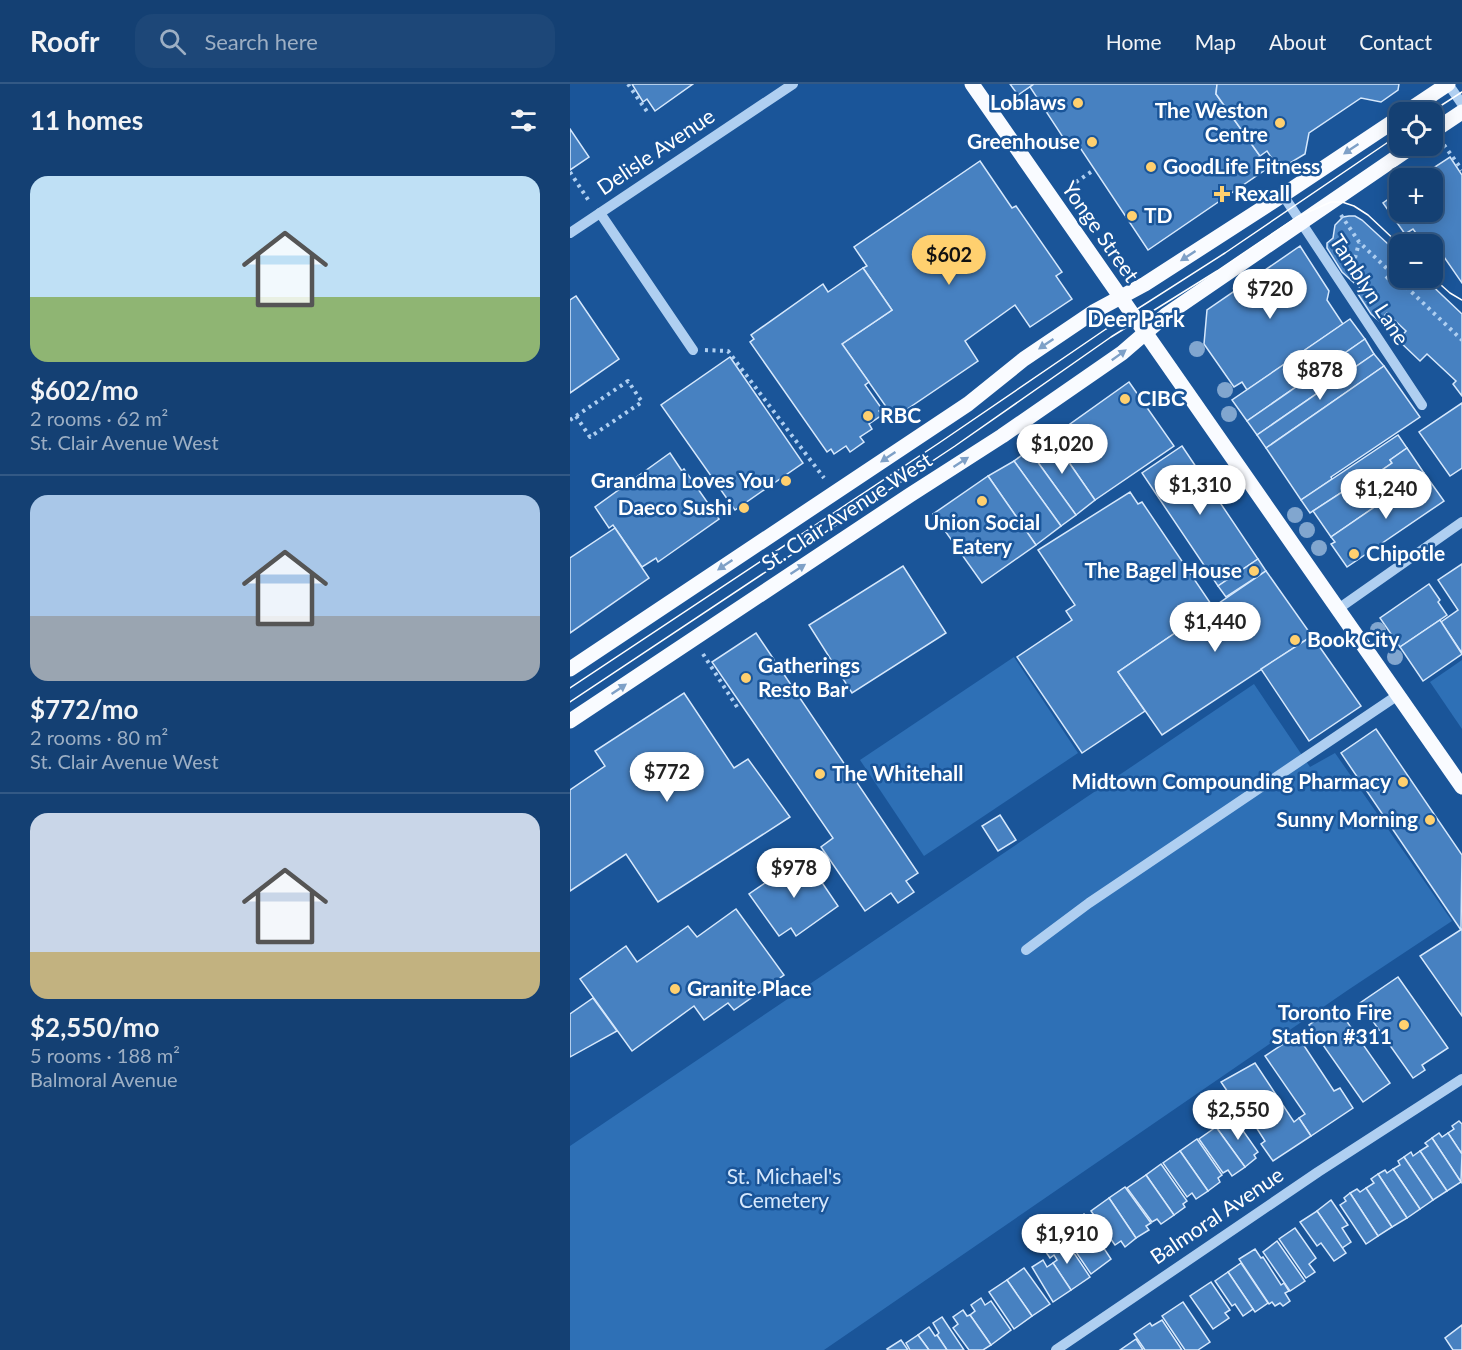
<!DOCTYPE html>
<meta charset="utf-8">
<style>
:root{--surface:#144073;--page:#1d4778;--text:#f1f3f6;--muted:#9dafc4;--line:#335985;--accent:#ffd06f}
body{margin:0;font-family:Lato,sans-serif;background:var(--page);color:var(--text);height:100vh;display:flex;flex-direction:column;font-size:22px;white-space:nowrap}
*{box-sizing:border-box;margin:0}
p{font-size:20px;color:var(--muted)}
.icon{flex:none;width:33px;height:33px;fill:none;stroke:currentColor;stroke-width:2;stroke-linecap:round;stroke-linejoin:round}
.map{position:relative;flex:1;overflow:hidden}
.panel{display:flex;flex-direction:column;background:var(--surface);width:570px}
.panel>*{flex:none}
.buttons{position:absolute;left:819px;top:18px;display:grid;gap:12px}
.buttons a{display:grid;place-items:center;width:54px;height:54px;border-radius:12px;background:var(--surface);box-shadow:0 3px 15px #0003,0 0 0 2px var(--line);font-size:30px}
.price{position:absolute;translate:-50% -51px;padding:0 14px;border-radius:21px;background:#fff;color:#222;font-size:20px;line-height:39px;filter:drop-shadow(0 2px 3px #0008)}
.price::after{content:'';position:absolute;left:50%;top:36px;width:18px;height:14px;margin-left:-9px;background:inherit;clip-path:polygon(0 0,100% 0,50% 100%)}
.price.current{background:var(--accent);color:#111}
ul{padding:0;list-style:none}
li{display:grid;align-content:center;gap:12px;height:318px;padding:0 30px}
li+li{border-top:2px solid var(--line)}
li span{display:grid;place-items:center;height:186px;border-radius:18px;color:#555}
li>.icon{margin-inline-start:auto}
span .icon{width:108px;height:108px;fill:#fffc;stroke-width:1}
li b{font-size:26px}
h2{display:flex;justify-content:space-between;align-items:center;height:72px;padding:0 30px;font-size:26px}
header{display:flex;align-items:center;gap:36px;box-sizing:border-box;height:84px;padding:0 30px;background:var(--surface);border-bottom:2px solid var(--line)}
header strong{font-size:28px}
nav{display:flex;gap:33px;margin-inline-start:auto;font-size:21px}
.search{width:420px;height:54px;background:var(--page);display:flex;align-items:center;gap:15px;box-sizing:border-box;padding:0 21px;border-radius:18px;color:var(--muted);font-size:22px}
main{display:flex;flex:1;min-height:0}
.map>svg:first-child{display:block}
.green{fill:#2e70b6}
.building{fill:#4781c1;stroke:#d6e8fc;stroke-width:1.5}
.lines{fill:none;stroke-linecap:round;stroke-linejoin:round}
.path{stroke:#afcff1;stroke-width:4;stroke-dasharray:3 4.5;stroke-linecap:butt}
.minor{stroke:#afcff1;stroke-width:10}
.major{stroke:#f9fbff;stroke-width:15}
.tram{stroke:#fff;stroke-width:1.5}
.tree{fill:#81a6cf}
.oneway{fill:#7ea0c7}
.poi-dot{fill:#ffd06f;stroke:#1a5599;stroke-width:2}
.labels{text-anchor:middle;stroke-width:5;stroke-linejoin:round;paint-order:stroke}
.poi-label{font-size:21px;font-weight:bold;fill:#fff;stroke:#1a5599;text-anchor:start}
.street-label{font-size:21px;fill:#fff;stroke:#1a5599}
.park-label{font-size:21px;fill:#d6e8fc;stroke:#1a5599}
.neighbourhood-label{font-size:22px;font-weight:bold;fill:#fff;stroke:#1a5599}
</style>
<header>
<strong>Roofr</strong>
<div class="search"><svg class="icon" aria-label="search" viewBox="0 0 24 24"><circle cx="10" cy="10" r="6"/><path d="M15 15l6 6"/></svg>Search here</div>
<nav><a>Home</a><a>Map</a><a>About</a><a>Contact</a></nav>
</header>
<main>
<section class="panel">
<h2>11 homes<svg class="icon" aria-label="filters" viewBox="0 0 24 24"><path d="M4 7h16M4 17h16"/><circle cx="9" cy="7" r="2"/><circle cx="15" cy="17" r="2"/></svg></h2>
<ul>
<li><span style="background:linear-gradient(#bfe0f5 65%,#8fb573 0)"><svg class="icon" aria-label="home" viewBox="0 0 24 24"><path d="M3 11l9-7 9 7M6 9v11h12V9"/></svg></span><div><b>$602/mo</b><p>2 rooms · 62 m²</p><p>St. Clair Avenue West</p></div></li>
<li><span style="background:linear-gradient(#a9c7e8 65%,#9aa5b1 0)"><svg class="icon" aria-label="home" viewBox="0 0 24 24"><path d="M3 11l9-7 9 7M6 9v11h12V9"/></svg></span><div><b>$772/mo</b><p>2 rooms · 80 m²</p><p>St. Clair Avenue West</p></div></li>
<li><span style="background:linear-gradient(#c9d6e8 75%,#c2b280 0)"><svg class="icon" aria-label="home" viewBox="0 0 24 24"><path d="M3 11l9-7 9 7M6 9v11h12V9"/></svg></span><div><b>$2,550/mo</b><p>5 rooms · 188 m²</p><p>Balmoral Avenue</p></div></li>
</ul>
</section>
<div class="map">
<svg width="892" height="1266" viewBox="0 0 892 1266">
<rect width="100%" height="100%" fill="#1a5599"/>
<g class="green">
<path d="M444,573L508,669L354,772L290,676Z"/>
<path d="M892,576V645L860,598Z"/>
<path d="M684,600L740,683L765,669L882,837L778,906L254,1266H0V1062Z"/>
</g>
<g class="building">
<path d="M62,0H123L85,27L77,15L73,18Z"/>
<path d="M440,0H464L448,11Z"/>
<path d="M464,0H647L646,10L690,72L687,74L695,86L578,166L507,59L500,64L460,3Z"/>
<path d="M647,0H829L828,6L811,18L791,14L739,49L735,70L720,79L703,76L697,67L690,72L646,10Z"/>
<path d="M0,45L19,73L0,86Z"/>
<path d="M880,73L892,91V199L872,170L865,176L862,173V160H854L843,145L835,150L813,119L830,107V128H862V94H848Z"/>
<path d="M410,77L442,124L446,122L492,188L486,192L502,215L460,243L445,221L395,257L408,277L324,334L272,260L322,226L293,184L297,182L284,163Z"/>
<path d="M779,132H785L792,136L830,171V194H854L892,230V312L883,300L886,297L857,270L850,277L828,256L836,247L817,229L809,237L801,230L788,210L792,206L772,188L757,164V159L763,154L765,141L773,133Z"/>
<path d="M730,162L759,207L757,216L773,240L677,306L672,298L664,303L634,260L637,226Z"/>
<path d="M293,184L322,226L272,260L299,298L295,301L312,325L309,327L312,331L299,340L302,345L290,353L294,358L280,368L276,362L264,370L261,365L257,368L180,258L184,255L181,251L253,200L258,208Z"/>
<path d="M6,212L49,275L0,309V216Z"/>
<path d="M780,235L795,255L677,337L662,316Z"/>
<path d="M795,255L804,270L687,351L677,337Z"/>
<path d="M804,270L814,282L696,364L687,351Z"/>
<path d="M160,273L233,379L165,426L91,321Z"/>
<path d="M814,282L850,333L761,393L762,395L731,416L696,364Z"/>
<path d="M559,298L604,362L525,416L480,351L490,347Z"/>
<path d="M892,319V384L880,392L849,348Z"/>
<path d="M480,351L525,416L506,431L459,366Z"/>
<path d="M828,351L837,364L820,376L822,379L774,412L772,408L740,429L731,416Z"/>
<path d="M612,362L688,475L648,502L572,389Z"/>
<path d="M837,364L854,389L761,453L743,427L772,408L774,412L822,379L820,376Z"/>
<path d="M459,366L506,431L491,442L444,377Z"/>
<path d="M100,369L112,387L114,385L149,435L88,478L86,474L72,483L43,441L39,444L25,423Z"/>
<path d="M444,377L491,442L466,461L418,392Z"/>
<path d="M854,389L874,417L777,483L761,460L765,458L761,453Z"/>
<path d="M418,392L466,461L412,499L363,430Z"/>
<path d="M560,408L568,420L572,418L643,523L548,588L575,627L512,669L447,573L502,536L496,527L505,521L468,466Z"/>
<path d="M45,444L79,494L0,549V474Z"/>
<path d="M688,475L696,487L656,513L648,502Z"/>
<path d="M892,480V569L871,538L888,526L868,496Z"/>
<path d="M333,482L376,549L282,609L239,541Z"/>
<path d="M696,487L742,552L592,651L548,588Z"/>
<path d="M859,500L870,516L868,518L877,531L830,563L810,534Z"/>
<path d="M870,536L892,570L853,597L830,563Z"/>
<path d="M186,549L348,789L336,797L344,808L328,819L321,809L295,827L251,763L263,754L142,578Z"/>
<path d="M742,552L791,622L739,657L691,585Z"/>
<path d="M114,609L164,684L178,675L220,733L88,818L56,770L0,807V706L35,682L25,667Z"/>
<path d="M806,645L892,771L891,846L771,669Z"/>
<path d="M430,731L446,756L428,767L412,742Z"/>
<path d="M234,772L268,822L226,852L221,844L209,852L179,810Z"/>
<path d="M166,825L214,891L164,926L158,919L134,936L124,922L62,967L10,895L56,862L67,878L118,842L127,853Z"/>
<path d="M892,845V932L850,872Z"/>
<path d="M828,893L878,964L852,981L855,986L843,994L790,919Z"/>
<path d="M23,914L47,947L0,973V930Z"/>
<path d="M766,922L820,999L793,1018L739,941Z"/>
<path d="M727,951L764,1007L770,1004L783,1024L741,1052L729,1034L735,1030L695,972Z"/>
<path d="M685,979L724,1038L729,1034L741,1052L703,1077L691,1060L695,1057L668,1015L664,1017L651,998Z"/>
<path d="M662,1031L688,1068L684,1071L686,1074L675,1083L646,1043Z"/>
<path d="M889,1037L892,1040V1070L878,1049L884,1045L882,1042Z"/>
<path d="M646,1043L675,1083L662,1092L658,1086L653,1089L629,1055Z"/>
<path d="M869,1049L872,1053L878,1049L892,1070L891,1098L862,1054Z"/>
<path d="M862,1054L891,1098L877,1107L850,1067L858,1062L855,1059Z"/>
<path d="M627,1055L652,1091L648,1094L650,1098L638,1107L610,1067Z"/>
<path d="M610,1067L638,1107L626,1115L622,1109L617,1113L593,1079Z"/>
<path d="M850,1067L877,1107L863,1116L834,1073L841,1068L843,1072Z"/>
<path d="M834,1073L863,1116L850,1125L823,1085L830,1081L828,1077Z"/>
<path d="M591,1080L617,1117L613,1120L615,1123L604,1131L576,1091Z"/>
<path d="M823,1085L850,1125L837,1134L808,1090L815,1086L817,1089Z"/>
<path d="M808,1090L837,1134L822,1143L796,1104L804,1099L801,1095Z"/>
<path d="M576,1091L604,1131L591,1140L587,1135L582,1138L557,1104Z"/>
<path d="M555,1103L581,1139L576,1142L579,1146L566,1154L539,1114Z"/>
<path d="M796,1104L822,1143L808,1152L780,1109L787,1105L790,1108Z"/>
<path d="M780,1109L808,1152L796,1160L770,1121L776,1117L774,1114Z"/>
<path d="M539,1114L566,1154L555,1163L551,1157L545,1161L521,1127Z"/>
<path d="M761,1116L778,1141L772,1144L781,1158L772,1164L747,1127Z"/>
<path d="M747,1127L776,1169L764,1177L751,1159L747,1162L730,1138Z"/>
<path d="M514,1130L530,1153L527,1154L541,1175L521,1190L491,1146Z"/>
<path d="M725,1144L746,1174L739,1180L745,1188L736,1194L709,1155Z"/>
<path d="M487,1155L499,1173L504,1169L520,1193L501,1206L483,1179L487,1176L484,1171L480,1174L473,1164Z"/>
<path d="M707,1157L735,1197L720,1207L693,1168Z"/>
<path d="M685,1165L691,1174L693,1173L711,1201L714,1199L719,1207L715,1209L720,1217L713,1222L710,1219L705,1222L702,1218L699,1220L669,1175Z"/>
<path d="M473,1176L477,1183L483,1179L501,1206L483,1218L462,1183Z"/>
<path d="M671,1179L698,1219L685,1228L658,1188Z"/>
<path d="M454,1184L480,1220L462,1232L437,1196Z"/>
<path d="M658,1188L683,1225L673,1232L665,1220L662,1222L645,1197Z"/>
<path d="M437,1196L462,1232L444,1245L419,1208Z"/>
<path d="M641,1198L660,1226L655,1229L659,1234L643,1245L620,1212Z"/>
<path d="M411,1214L415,1221L421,1217L441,1246L421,1261L400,1231L405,1227L401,1221Z"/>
<path d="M613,1218L640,1258L628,1266H615L592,1232Z"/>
<path d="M393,1226L397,1232L400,1231L421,1261L413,1266H399L383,1244L388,1240L383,1233Z"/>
<path d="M372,1233L394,1266H377L367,1251L369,1249L363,1239Z"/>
<path d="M592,1236L612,1266H575L564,1250L580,1239L582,1242Z"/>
<path d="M892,1241V1266H883L875,1254Z"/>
<path d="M359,1243L365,1252L367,1251L377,1266H359L348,1251Z"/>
<path d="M348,1251L359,1266H340L336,1259Z"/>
<path d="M566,1255L573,1266H550Z"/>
<path d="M331,1256L338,1266H318L317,1265Z"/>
</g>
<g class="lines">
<g class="path">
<path d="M58,0L78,29"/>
<path d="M874,61L892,86"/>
<path d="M480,62L493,53"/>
<path d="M0,88L19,117"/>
<path d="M506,98L524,86"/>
<path d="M771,131L789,158L892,256"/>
<path d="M785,174L789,159"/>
<path d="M816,195L821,190"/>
<path d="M135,266L158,267L254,394"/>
<path d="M0,336L6,332L58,297L72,318L20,353L6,332"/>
<path d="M133,570L169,626"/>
</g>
<g class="minor">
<path d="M878,0L892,20"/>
<path d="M713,111L852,321"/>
<path d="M30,129L123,266"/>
<path d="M0,149L223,0"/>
<path d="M768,525L892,438"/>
<path d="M456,866L519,819L828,611"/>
<path d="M486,1266L748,1088L892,995"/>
</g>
<g class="major">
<path d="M402,0L892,703"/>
<path d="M836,28L878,0"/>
<path d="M862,48L892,28"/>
<path d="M0,585L398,320L454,275L525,227L575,200L713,111L830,33"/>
<path d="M0,637L340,411L432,352L552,269L596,231L843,62"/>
</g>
<g class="tram">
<path d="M861,28L892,8"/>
<path d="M862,193L880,209L892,216"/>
<path d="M0,604L369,359L536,245L655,169L830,50"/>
<path d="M0,618L385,362L541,253L647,187L727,133L761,118H772L784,122L798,131L830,161"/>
</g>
</g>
<g class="tree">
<circle cx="627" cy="265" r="8"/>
<circle cx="655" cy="306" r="8"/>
<circle cx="659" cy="330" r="8"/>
<circle cx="725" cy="431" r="8"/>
<circle cx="737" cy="446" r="8"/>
<circle cx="749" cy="464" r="8"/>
<circle cx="808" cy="546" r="8"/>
<circle cx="825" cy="573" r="8"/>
</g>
<defs><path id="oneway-solid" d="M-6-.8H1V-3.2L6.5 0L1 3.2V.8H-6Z" transform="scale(1.5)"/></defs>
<g class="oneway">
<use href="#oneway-solid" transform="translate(781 65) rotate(146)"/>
<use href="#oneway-solid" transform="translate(618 172) rotate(147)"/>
<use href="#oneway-solid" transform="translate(476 260) rotate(146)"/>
<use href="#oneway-solid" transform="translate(549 271) rotate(-36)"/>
<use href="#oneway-solid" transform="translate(318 373) rotate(146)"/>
<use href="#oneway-solid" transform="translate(391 378) rotate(-33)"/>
<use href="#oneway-solid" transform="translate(155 481) rotate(146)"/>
<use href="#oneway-solid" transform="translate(228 485) rotate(-33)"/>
<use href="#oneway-solid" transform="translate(49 605) rotate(-34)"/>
</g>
<g class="poi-dot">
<circle cx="508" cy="19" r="6"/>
<circle cx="710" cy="39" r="6"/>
<circle cx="522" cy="58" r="6"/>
<circle cx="581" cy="83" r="6"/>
<path d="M649 101h6v6h6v6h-6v6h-6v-6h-6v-6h6z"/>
<circle cx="562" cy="132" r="6"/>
<circle cx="555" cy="315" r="6"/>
<circle cx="298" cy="332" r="6"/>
<circle cx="216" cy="397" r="6"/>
<circle cx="412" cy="417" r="6"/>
<circle cx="174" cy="424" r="6"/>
<circle cx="784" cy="470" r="6"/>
<circle cx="684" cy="487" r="6"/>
<circle cx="725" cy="556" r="6"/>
<circle cx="176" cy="594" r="6"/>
<circle cx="250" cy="690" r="6"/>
<circle cx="833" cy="698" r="6"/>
<circle cx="860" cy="736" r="6"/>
<circle cx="105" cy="905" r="6"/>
<circle cx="834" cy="941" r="6"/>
</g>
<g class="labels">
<g class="poi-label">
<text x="496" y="26" text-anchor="end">Loblaws</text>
<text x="698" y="34" text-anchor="end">The Weston<tspan x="698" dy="24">Centre</tspan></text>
<text x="510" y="65" text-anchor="end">Greenhouse</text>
<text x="593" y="90">GoodLife Fitness</text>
<text x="664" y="117">Rexall</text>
<text x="574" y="139">TD</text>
<text x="567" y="322">CIBC</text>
<text x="310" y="339">RBC</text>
<text x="204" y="404" text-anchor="end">Grandma Loves You</text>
<text x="162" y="431" text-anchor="end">Daeco Sushi</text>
<text x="412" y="446" text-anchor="middle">Union Social<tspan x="412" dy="24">Eatery</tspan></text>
<text x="796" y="477">Chipotle</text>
<text x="672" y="494" text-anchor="end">The Bagel House</text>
<text x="737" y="563">Book City</text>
<text x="188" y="589">Gatherings<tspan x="188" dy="24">Resto Bar</tspan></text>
<text x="262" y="697">The Whitehall</text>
<text x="821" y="705" text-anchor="end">Midtown Compounding Pharmacy</text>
<text x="848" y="743" text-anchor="end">Sunny Morning</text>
<text x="117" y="912">Granite Place</text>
<text x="822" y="936" text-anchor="end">Toronto Fire<tspan x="822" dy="24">Station #311</tspan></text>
</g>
<g class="street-label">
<text transform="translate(86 68) rotate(-34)" y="7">Delisle Avenue</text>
<text transform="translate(530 148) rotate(55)" y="7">Yonge Street</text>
<text transform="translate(799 206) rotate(57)" y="7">Tamblyn Lane</text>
<text transform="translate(277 428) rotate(-33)" y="7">St. Clair Avenue West</text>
<text transform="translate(647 1132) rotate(-34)" y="7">Balmoral Avenue</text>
</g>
<g class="park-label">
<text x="214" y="1100">St. Michael's<tspan x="214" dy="24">Cemetery</tspan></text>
</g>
<g class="neighbourhood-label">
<text x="566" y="243">Deer Park</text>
</g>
</g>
</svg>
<div class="buttons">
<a><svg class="icon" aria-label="locate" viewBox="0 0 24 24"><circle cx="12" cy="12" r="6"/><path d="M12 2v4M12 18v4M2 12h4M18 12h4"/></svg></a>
<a>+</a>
<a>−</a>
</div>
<b class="price current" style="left:379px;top:202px">$602</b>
<b class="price" style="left:700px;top:236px">$720</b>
<b class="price" style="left:750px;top:317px">$878</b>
<b class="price" style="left:492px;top:391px">$1,020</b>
<b class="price" style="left:630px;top:432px">$1,310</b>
<b class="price" style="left:816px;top:436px">$1,240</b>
<b class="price" style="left:645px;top:569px">$1,440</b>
<b class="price" style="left:97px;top:719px">$772</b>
<b class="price" style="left:224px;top:815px">$978</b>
<b class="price" style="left:668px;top:1057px">$2,550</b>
<b class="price" style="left:497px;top:1181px">$1,910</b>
</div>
</main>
